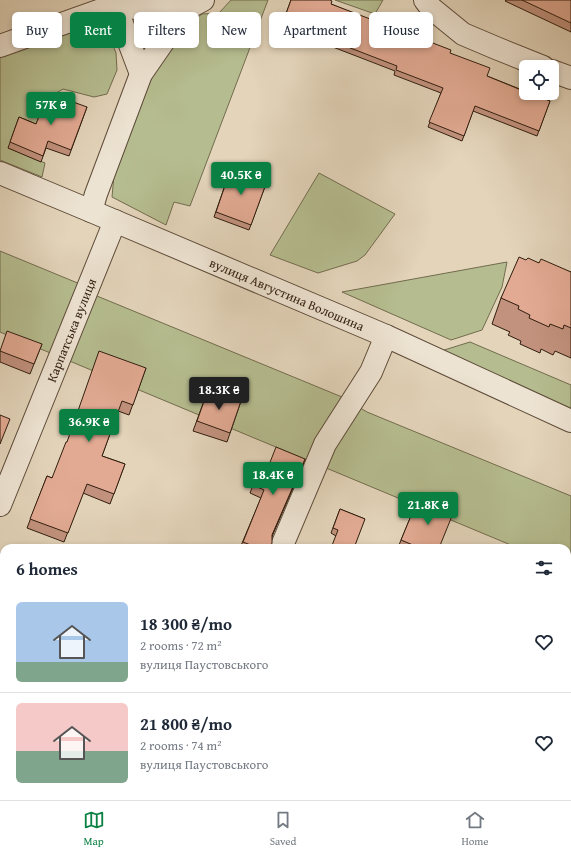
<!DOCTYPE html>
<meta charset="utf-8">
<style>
:root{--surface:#fff;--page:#f6f6f7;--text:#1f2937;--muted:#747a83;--line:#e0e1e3;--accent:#0b8043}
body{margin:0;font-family:"Gentium Book Plus",serif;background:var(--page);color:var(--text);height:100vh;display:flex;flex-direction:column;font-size:15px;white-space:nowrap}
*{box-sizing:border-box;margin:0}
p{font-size:13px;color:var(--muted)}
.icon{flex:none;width:22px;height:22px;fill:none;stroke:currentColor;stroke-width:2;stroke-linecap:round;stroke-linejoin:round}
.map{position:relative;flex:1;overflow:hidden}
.side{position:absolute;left:0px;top:544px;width:571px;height:256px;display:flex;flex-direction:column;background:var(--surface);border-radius:12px 12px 0 0;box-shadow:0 2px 6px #0003}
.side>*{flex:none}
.banner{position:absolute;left:12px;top:12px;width:547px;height:36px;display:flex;gap:8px}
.fabs{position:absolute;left:519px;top:60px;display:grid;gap:8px}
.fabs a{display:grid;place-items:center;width:40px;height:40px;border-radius:6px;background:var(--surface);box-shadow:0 2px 6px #0003;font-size:20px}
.price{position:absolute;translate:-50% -34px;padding:0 9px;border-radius:4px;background:var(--accent);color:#fff;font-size:13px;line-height:26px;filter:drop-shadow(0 1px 2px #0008)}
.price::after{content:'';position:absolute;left:50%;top:24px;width:12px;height:9px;margin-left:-6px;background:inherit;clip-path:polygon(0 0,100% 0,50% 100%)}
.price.selected{background:#222;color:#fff}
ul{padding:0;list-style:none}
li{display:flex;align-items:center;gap:12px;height:100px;padding:0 16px}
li+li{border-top:1px solid var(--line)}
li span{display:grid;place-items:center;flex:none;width:112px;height:80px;border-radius:6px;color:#555}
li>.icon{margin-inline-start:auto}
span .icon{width:48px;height:48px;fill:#fffc;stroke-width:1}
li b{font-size:17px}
h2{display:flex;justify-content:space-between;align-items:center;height:48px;padding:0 16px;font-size:17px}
.chip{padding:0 14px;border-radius:6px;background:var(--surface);box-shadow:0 2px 6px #0003;font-size:14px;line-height:36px}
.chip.selected{background:var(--accent);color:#fff}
.dock{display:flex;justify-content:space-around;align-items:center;height:56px;border-top:1px solid var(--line);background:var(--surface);font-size:11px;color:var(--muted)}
.dock a{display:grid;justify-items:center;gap:2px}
.dock .selected{color:var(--accent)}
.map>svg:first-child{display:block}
.green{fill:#b5bc8f;stroke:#726c4e}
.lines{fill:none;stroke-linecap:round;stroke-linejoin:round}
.minor-casing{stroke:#5d4b39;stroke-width:24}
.minor{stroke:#ede3d2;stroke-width:22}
.wall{fill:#c2927e;stroke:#301d0e}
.shaded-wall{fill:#9e7767;stroke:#301d0e}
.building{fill:#e2aa93;stroke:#301d0e}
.labels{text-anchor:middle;stroke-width:4;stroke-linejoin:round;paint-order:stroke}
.street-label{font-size:13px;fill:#301d0e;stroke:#ede3d2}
</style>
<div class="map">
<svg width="571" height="800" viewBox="0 0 571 800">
<rect width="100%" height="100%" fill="#e3d4ba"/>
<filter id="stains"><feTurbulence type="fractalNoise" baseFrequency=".005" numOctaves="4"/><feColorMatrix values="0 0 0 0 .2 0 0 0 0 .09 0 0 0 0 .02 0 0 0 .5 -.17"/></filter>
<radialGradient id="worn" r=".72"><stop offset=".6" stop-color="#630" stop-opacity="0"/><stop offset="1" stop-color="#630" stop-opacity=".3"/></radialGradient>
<g class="green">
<path d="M231,0H268L190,206L174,202L166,225L112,197L115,164L152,65L178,32L202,14L219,13Z"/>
<path d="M335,0H383L375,14Z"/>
<path d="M150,10L164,23L149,52L138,49L131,40L135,19Z"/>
<path d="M99,26L109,35L116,53L117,70L107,94L94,97L63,89L45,100L34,131L8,148L45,163L42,177L0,160V57L77,29Z"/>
<path d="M319,173L395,214L365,255L357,261L318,273L270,255Z"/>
<path d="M0,251L80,284L97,296L342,397L367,412L571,496V570L567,568V548H518L0,332Z"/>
<path d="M507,262L502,287L482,330L451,340L342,292Z"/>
<path d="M470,342L571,385V413L441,351Z"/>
</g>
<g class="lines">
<defs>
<g id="minor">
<path d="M108,0L115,5L141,74"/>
<path d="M425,0L431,8L463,34L496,48L543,67"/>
<path d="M0,46L115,5L150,10L186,9L203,0"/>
<path d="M552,71L571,78"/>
<path d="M0,173L91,211L386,336L571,421"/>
<path d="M91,211L96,194L141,74L186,9"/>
<path d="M0,505L115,221"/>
<path d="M281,548L325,444L371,372L386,336"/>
<path d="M567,634L571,625"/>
<path d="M175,800L176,796"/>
<path d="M496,800L497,796"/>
</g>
</defs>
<use href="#minor" class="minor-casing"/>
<use href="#minor" class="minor"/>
</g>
<g class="wall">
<path d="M291,0L331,4L450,53L487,76L550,101L537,136L473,111L462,141L428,127L441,93L394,75L395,71L281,27Z"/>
<path d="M506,0H571V32L505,1Z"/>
<path d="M87,107L69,156L46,148L41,162L8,148L19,117L36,124Z"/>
<path d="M231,168L267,181L249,230L214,217Z"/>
<path d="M526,260L539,263L571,272V358L555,351L553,355L541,349L540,353L520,344L521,341L508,335L510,332L492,324L501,298Z"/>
<path d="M42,344L30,374L0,362V350Z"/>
<path d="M146,368L129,415L118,411L102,456L125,464L110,504L83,493L64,542L27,528L47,476L52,478Z"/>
<path d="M208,390L241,401L227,442L193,431Z"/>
<path d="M305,459L272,536L270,548H240L261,498L250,493L253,485L267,470Z"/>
<path d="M340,509L365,519L336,536L331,533Z"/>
<path d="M413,511L439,548H406L399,545Z"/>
<path d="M4,592V615L0,613V601Z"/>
<path d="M571,675V770L570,772L567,771V685Z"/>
<path d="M4,736V755L0,753V745Z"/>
<path d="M125,796H165V798L166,800H131L125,798Z"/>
<path d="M401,796H430L429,800H408L401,797Z"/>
<path d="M445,796H457L455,800Z"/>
</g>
<g class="shaded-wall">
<path d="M305,459L302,467L269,543L272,535Z"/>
<path d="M4,662V664L0,673V671Z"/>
</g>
<g class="building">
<path d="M291,0H330L332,1L331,4L451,50L450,53L490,68L487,76L526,92V93H529L550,101L539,131L475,106L464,136L429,122L443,88L396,70L397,66L283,22Z"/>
<path d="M522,0H571V23Z"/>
<path d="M48,93L87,107L71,150L48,141L43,156L10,142L19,117L36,124Z"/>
<path d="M231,168L267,181L251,225L216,212Z"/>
<path d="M519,257L526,260L528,258L539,263L541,259L571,272V328L564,325L563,329L550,324L549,327L529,318L530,315L518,309L519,306L501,298Z"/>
<path d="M7,331L42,344L34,364L0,351Z"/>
<path d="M99,351L146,368L133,405L122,401L102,456L125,464L114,494L87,484L68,533L30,519L47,476L52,478L66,442H67Z"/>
<path d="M208,390L241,401L230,433L197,421Z"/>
<path d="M0,415L10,419L0,444Z"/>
<path d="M276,447L305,459L272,535V543L270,548H258L243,542L264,490L253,485L260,468L267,470Z"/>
<path d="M426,500L454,511L439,548H420L401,540L413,511L420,514Z"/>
<path d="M340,509L365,519L354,548H331L338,530L333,528Z"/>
<path d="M567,566L571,567V579L567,589Z"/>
<path d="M4,592V604L0,602Z"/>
<path d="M0,644L4,646V662L0,671Z"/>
<path d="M571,675V763L567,762V685Z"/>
<path d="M4,736V743L1,742Z"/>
<path d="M135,796H165L166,800H145Z"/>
<path d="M228,796H253L252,800H226Z"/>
<path d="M413,796H430L429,800H422Z"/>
<path d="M523,796H552L562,800H522Z"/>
</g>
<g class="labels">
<g class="street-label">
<text transform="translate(287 294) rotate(23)" y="5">вулиця Августина Волошина</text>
<text transform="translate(71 330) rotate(-68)" y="5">Карпатська вулиця</text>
</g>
</g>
<rect width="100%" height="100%" filter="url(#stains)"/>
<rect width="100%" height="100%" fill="url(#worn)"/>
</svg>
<div class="fabs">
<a><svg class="icon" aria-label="locate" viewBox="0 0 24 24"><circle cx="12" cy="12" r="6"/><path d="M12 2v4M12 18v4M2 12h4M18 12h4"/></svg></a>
</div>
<b class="price" style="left:51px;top:126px">57K ₴</b>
<b class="price" style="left:241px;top:196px">40.5K ₴</b>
<b class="price selected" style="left:219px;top:411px">18.3K ₴</b>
<b class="price" style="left:89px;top:443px">36.9K ₴</b>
<b class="price" style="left:273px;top:496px">18.4K ₴</b>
<b class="price" style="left:428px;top:526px">21.8K ₴</b>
<div class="banner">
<a class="chip">Buy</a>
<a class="chip selected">Rent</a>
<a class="chip">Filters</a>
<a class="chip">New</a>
<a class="chip">Apartment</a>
<a class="chip">House</a>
</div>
<section class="side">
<h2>6 homes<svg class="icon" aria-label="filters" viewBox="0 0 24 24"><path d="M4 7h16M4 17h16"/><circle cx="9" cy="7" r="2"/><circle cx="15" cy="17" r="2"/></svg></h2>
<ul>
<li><span style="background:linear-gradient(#a9c7e8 75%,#7fa58c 0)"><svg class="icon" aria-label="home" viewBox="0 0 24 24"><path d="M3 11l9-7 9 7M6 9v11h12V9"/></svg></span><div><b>18 300 ₴/mo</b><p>2 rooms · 72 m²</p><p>вулиця Паустовського</p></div><svg class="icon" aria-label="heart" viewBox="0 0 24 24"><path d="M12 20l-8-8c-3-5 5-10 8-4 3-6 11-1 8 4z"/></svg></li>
<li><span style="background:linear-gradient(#f6c9c9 60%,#7fa58c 0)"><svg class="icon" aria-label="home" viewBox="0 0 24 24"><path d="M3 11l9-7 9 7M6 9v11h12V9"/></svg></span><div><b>21 800 ₴/mo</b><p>2 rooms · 74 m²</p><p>вулиця Паустовського</p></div><svg class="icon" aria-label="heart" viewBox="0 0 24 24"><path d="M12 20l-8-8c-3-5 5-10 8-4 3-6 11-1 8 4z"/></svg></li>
</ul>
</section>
</div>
<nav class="dock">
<a class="selected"><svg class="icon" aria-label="map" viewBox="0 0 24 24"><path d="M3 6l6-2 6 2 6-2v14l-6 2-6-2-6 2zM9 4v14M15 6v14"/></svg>Map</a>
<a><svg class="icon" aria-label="saved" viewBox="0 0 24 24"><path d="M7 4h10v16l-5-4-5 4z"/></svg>Saved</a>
<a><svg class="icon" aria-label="home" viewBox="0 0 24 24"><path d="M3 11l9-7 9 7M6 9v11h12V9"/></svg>Home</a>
</nav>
